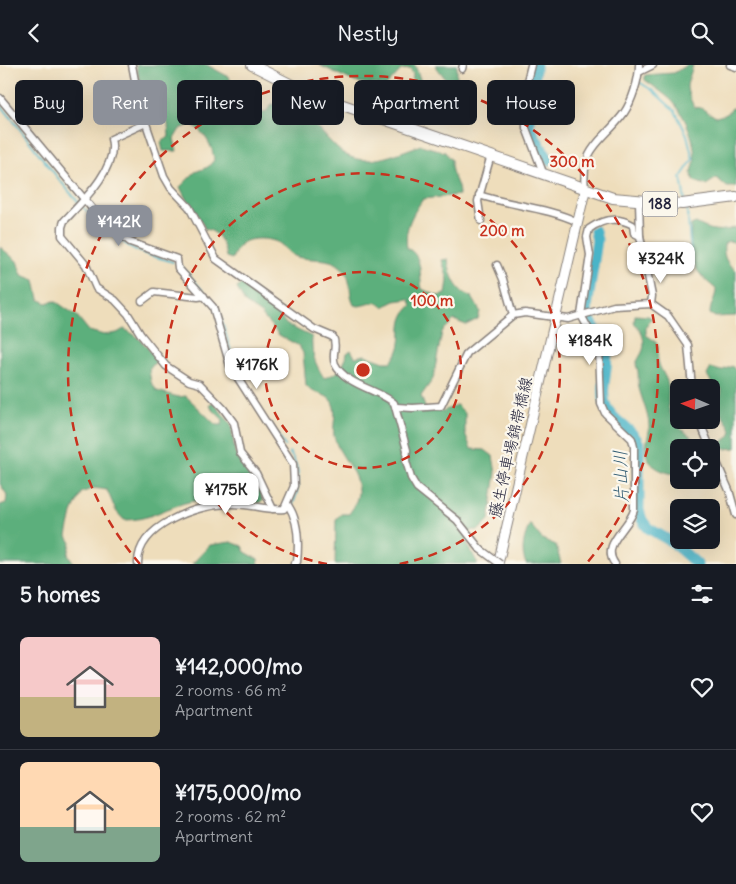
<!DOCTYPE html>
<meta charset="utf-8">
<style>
:root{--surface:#171b24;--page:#20242c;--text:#f1f3f6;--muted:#9ea1a6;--line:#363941;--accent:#8c9099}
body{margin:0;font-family:Delius,"Klee One",sans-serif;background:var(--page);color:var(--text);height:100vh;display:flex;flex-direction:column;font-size:19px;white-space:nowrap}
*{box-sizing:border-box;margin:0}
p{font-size:16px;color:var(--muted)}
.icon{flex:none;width:28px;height:28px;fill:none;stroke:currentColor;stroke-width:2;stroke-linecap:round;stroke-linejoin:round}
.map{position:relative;height:499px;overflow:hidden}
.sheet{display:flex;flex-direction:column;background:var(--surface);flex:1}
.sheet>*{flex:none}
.banner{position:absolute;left:15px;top:15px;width:706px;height:45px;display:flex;gap:10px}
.needle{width:32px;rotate:272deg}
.controls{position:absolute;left:670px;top:314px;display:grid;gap:10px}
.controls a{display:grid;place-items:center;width:50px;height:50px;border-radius:8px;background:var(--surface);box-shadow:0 5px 20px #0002;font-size:25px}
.price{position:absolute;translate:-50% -42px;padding:0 11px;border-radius:10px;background:#fff;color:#222;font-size:16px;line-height:32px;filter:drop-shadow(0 1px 2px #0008)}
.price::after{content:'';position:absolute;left:50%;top:30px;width:15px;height:11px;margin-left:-8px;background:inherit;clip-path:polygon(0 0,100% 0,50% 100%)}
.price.on{background:var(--accent);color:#fff}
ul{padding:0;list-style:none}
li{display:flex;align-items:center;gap:15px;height:125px;padding:0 20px}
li+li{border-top:1px solid var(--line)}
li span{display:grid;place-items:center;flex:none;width:140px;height:100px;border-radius:8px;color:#555}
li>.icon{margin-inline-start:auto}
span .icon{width:60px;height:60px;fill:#fffc;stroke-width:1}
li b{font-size:21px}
h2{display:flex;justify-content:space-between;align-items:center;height:60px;padding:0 20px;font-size:21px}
.pill{padding:0 18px;border-radius:8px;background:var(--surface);box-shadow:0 5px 20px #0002;font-size:18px;line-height:45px}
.pill.on{background:var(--accent);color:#fff}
header{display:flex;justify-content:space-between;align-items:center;height:65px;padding:0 20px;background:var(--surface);font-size:22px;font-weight:600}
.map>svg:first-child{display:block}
.forest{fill:#5caf7c;stroke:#3f685c}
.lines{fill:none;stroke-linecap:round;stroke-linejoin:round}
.stream{stroke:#4ab4c8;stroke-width:2}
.river{stroke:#4ab4c8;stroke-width:11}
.minor-casing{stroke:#88807b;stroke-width:9}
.secondary-casing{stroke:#88807b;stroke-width:11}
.trunk-casing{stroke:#88807b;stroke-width:12}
.minor{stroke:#fff;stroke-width:6}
.secondary{stroke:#fff;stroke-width:9}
.trunk{stroke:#fff;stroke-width:10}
.minor-bridge-casing{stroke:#88807b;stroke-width:9;stroke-linecap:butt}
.minor-bridge{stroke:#fff;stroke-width:6}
.ring{fill:none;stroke:#c8321e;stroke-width:2.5;stroke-dasharray:9 6}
.labels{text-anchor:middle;stroke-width:4.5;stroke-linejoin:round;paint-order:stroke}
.shield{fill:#fbf7ec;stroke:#636270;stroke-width:1}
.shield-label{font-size:15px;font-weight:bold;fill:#22223b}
.street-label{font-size:16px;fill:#22223b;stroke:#fbf7ec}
.water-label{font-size:18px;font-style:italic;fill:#325c73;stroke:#fbf7ec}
.centre{fill:#c8321e;stroke:#fbf7ec;stroke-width:2.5}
.ring-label{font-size:15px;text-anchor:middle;font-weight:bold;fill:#c8321e;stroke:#fbf7ec;stroke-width:4.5;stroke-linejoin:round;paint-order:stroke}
</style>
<header><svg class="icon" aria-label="back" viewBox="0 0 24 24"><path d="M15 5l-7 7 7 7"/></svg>Nestly<svg class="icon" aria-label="search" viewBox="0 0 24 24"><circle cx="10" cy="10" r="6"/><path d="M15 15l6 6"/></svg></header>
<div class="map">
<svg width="736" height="499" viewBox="0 0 736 499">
<rect width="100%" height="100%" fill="#fbf7ec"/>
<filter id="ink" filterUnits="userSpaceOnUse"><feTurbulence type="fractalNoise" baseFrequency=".02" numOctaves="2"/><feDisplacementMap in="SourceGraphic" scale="10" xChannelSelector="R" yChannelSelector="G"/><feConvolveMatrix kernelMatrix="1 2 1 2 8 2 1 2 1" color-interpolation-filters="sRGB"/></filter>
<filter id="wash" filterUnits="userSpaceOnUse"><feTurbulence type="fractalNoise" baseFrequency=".0096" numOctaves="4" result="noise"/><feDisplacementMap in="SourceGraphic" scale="20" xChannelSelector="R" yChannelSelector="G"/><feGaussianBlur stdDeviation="1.12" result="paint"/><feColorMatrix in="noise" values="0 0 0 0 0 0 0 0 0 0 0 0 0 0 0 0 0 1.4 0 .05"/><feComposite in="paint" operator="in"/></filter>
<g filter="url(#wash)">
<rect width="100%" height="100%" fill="#edb"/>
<g class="forest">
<path d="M136,0H207L229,12L239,33L256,42V50L266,47L272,39L283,42L291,55L309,54C320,64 335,84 346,90C370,103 399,87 421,80L445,87L451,95C450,111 459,116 459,130L423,134C412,150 404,163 407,183C423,191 419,208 422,224L438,231L446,229L448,215L442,195L448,194C450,210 456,227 472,232L480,246L478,254L466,260L454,255L442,267L433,314L421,331L426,345L443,346L457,340L465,348V368L471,384L485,385L493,391L496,408L489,455L479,465H471L466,476L478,499H335L336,454L341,449H349C374,415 340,399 334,371C332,360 338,348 332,337C326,327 313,330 306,321L303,288L299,281L279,270L261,249L245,238L237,223L241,219L250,222L264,234L287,260L312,272C311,288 315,299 324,313C340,308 343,303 347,288L351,285L355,292L365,290L384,297H391C410,275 391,259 412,240L409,234L395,236L383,242L377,237L359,241L354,240C347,226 354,215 341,202C330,191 310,196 297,192C288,189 286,183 279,178C270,173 251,172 242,178C237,182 234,189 232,194L226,192C224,179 219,166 205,164L191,137L187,136L180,122L195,107L208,102L214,95C213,80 204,68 192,59L180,64L174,74L177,86H163L161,77L169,72L168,59L149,21L140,18Z"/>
<path d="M319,0H415L421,17L418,21H412L413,9L410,4L401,5L386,21L355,17Z"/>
<path d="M435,0H457V12L448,17Z"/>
<path d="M687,0H693C687,23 683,18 694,42L701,43L716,52L727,49L732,43L736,44V122H727L717,113L706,120L694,116L691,108C702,88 686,49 670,34C662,27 653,21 645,15V10L674,8Z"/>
<path d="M696,158C710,166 721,168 736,162V180L734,177L728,176L724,179C723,192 726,198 736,205V251L715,252L710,249C710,239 716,233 716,224C689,203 690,192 691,160Z"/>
<path d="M0,182L17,196L22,210L35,215L39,234L46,238L55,236L77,251L89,266L104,270L117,268L124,264C139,271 148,281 156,296L149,305L151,317L157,326L178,332L186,331L216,360H222L223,355L211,343L210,339L213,337L231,359L235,388L257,416L263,436L258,438C229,431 202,431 173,442C154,449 145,455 124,455L116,446L107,425L94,423L81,428L72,448L67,471L71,478L68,490L75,499H0V440L6,438L7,430L0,419Z"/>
<path d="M635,250L648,251L652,253L646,262V270C666,282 654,283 659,299C661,306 667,313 668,320C669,328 667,336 669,344C674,367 693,367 700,382H679V409C666,409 648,403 646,387C645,379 650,369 649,360C648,348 642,335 639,323C637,314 640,309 636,300C637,294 641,291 643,285C646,275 641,264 634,258Z"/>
<path d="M732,301L736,306V383L723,384V376L731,370C732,358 719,352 718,340C718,335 722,330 722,324L712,318L707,310L711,303L721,306Z"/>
<path d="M530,459L542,474L556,480L561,499H526C520,486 524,471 530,459Z"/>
<path d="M231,477L242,481L245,487L258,494L259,499H192L210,480Z"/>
</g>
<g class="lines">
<g class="stream">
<path d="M639,17L652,25L675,46L687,70L693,94L681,112L685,136"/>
<path d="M0,39C38,84 84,159 136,185C148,191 161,193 173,197"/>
<path d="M687,143L692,203"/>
<path d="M180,200L218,243L237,306"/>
<path d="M270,358L285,381"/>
<path d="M289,387C302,404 300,423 292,441"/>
</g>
<g class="river">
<path d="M536,0L530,32L529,62L549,95"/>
<path d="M595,166L597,175L587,243C588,260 603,269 606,284C610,302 599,324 606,341C613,357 632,363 639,379V445L642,455L648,463L672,477L697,499"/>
</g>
</g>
</g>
<g filter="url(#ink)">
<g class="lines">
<defs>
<g id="minor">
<path d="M132,0L140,41L164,111L171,123L189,142L216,194L314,264L333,272C338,281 331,290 335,299C345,320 380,325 394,338L407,385L406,396L411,413L417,423L457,455L480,484"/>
<path d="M531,0L525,24L526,63L544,110"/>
<path d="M730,0L736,2"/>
<path d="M462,4L463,0"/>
<path d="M639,7L653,0"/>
<path d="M0,33L100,153L130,177L177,194L178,203L213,242L230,301L293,399L294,421L284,444C267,446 248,438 230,439C199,439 137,460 138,499"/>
<path d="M146,58L111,74C119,102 82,137 64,156L62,162V171L86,200L96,223L115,235L128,249L141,270L166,301L189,316L200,319L223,343L234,358L240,388L256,408L273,444"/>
<path d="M585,125C580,81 603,77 624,48C632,36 639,15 639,0"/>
<path d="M479,130C512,141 546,142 578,157"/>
<path d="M639,136L640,171L652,231L651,239L668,251L688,280L692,322"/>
<path d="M481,156L478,136L491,90"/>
<path d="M497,200L503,214L513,250"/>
<path d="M142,236L154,227L198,232L204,231"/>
<path d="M396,342L413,343L441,341L467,288L513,250L525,248L568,254L614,241L651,239"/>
<path d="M699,355L710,382"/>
<path d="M711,384L729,425L736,450"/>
<path d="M288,440C299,456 299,478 297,497L294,499"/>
<path d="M615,499C600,480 629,463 634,445V382L632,374L605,348L601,339L599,283L581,250L590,190L587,172L589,164C603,154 617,151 633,160L634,168L640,171"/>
</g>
<path id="secondary" d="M498,499L585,126"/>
<path id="trunk" d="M252,0L308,28L613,133L682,139L736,132"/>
</defs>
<use href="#minor" class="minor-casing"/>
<use href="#secondary" class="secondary-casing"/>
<use href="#trunk" class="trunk-casing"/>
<use href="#minor" class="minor"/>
<use href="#secondary" class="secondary"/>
<use href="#trunk" class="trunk"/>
<defs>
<path id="minor-bridge" d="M480,484L500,499"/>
</defs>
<use href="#minor-bridge" class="minor-bridge-casing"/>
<use href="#minor-bridge" class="minor-bridge"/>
</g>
</g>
<g class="ring">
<circle cx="363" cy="305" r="98"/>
<path d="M327 499A197 197 0 1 1 399 499"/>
<path d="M140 499A295 295 0 1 1 586 499"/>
</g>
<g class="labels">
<rect class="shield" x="642.5" y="126.5" width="35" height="25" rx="4"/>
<g class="shield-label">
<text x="660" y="144">188</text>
</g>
<g class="street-label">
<text transform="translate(510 382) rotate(-77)" y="6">藤生停車場錦帯橋線</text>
</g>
<g class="water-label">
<text transform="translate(621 412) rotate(-92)" y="6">片山川</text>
</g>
</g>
<circle cx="363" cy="305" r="8" class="centre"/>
<g class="ring-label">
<text x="572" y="102">300 m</text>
<text x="502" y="171">200 m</text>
<text x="432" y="241">100 m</text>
</g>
</svg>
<div class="controls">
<a><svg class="needle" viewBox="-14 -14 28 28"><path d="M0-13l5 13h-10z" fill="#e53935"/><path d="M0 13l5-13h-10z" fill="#9ea1a6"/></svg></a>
<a><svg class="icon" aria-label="locate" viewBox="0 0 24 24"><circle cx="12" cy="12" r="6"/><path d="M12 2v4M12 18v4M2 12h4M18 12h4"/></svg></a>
<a><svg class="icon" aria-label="layers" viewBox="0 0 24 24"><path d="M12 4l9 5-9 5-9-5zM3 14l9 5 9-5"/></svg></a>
</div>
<b class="price on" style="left:119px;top:182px">¥142K</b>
<b class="price" style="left:661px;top:219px">¥324K</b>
<b class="price" style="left:590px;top:301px">¥184K</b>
<b class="price" style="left:257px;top:325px">¥176K</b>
<b class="price" style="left:226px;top:450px">¥175K</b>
<div class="banner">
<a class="pill">Buy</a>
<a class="pill on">Rent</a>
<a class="pill">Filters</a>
<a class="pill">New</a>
<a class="pill">Apartment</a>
<a class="pill">House</a>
</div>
</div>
<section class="sheet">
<h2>5 homes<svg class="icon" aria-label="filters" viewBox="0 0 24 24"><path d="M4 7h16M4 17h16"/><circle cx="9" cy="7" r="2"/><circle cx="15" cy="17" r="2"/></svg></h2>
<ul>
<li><span style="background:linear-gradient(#f6c9c9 60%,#c2b280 0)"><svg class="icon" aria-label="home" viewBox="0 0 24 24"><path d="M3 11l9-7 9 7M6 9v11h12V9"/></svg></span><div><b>¥142,000/mo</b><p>2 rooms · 66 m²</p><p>Apartment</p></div><svg class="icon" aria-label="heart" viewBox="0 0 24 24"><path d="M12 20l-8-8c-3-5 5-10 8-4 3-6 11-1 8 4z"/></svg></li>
<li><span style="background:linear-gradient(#ffd9b3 65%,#7fa58c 0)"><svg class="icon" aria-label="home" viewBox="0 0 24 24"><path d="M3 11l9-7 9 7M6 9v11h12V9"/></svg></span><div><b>¥175,000/mo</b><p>2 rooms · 62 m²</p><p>Apartment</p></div><svg class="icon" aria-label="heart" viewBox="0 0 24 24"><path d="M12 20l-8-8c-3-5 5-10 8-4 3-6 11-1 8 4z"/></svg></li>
</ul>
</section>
